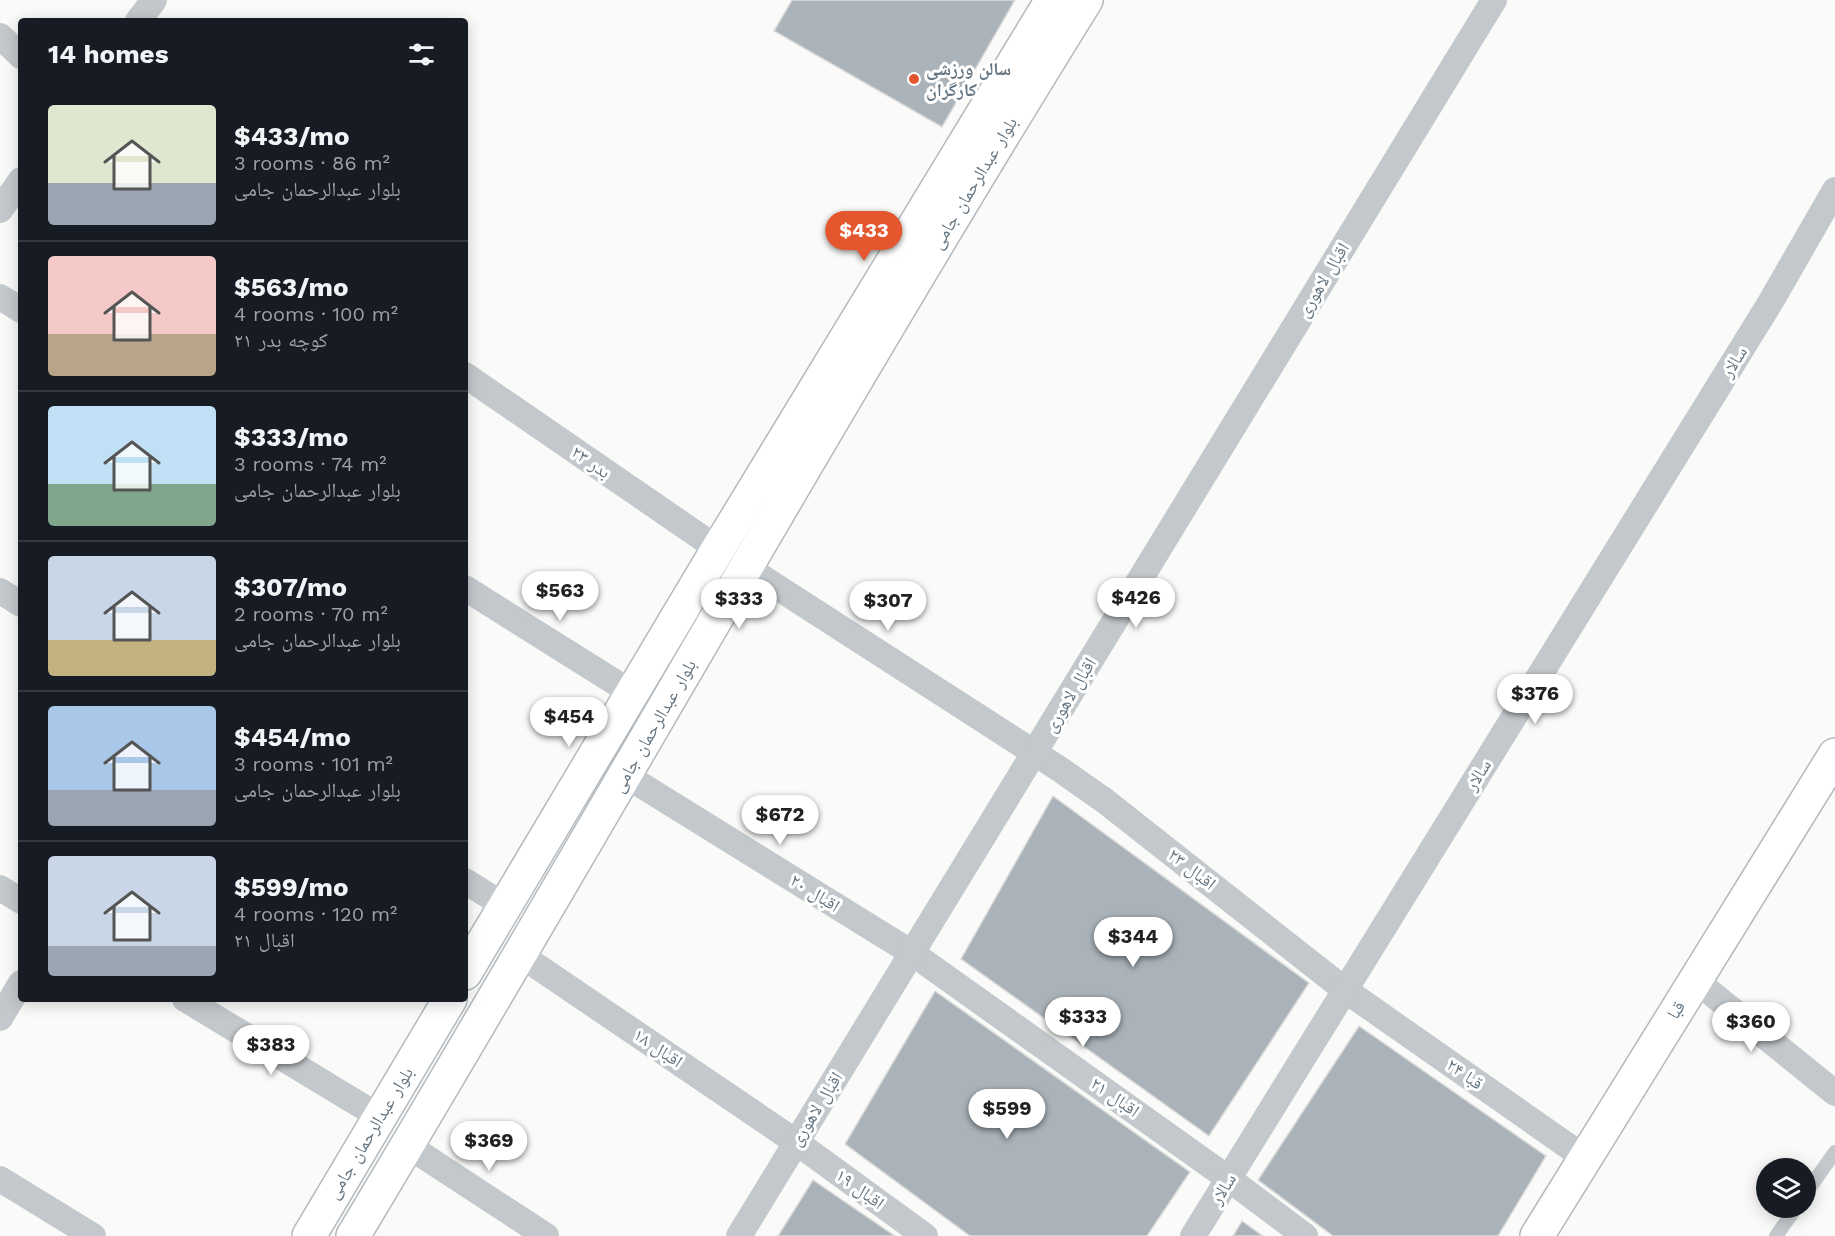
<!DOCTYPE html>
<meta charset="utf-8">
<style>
:root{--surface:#171b24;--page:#242831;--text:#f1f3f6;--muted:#9ea1a6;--line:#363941;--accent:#e4572e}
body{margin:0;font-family:"Work Sans","Noto Naskh Arabic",sans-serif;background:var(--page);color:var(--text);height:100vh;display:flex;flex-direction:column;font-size:22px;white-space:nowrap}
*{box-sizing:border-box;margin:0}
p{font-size:20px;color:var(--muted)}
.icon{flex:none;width:33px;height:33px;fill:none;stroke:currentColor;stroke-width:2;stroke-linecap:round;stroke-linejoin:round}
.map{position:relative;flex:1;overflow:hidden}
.side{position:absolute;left:18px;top:18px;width:450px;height:984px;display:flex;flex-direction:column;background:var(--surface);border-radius:6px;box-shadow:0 3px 15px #0003}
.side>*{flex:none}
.controls{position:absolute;left:1756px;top:1158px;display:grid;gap:12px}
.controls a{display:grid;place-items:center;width:60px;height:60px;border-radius:50%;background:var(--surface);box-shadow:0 3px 15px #0003;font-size:30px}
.price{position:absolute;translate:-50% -51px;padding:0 14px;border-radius:21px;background:#fff;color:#222;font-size:20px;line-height:39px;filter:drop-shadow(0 2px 3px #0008)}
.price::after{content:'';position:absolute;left:50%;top:36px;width:18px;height:14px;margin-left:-9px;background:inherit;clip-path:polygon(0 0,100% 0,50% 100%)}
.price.on{background:var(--accent);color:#fff}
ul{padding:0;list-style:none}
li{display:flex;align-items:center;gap:18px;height:150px;padding:0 30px}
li+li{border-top:2px solid var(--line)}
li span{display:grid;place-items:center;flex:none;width:168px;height:120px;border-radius:6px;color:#555}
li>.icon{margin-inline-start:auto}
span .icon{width:72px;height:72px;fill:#fffc;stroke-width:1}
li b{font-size:26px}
h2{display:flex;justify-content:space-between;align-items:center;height:72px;padding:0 30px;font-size:26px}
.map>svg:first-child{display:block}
.building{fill:#aab3b9;stroke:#dcdcda;stroke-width:1.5}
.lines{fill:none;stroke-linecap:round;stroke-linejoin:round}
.secondary-casing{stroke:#b3babf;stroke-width:36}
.lane{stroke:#c3c8cc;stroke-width:14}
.street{stroke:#c3c8cc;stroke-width:26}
.secondary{stroke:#fff;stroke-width:33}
.poi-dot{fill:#e4572e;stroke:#fff;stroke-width:2}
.labels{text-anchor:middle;stroke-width:6;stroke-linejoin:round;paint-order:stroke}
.poi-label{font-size:18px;font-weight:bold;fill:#657683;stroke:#fff;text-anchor:start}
.street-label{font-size:18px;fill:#657683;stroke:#fff}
</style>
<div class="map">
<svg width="1835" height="1236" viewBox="0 0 1835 1236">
<rect width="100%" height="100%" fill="#fafaf8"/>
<g class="building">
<path d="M792,0H1015L942,127L774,31Z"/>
<path d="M1053,796L1309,983L1209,1136L961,959Z"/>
<path d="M935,991L1190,1172L1147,1236H970L845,1144Z"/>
<path d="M1359,1026L1546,1156L1498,1236H1333L1258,1180Z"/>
<path d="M813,1180L895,1236H778Z"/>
<path d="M1242,1221L1263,1236H1233Z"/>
</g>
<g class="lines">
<defs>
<g id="secondary">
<path d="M465,973L718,549L1052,0"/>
<path d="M309,1236L450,999"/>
<path d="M353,1236C600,825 833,407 1086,0"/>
<path d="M1537,1236L1835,755"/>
</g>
</defs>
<use href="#secondary" class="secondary-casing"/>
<g class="lane">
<path d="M1806,1193L1835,1152"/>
<path d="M1776,1236L1796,1208"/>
</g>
<g class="street">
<path d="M138,21L154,0"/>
<path d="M0,36L21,56"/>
<path d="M0,210L21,180"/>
<path d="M0,297L21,310"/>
<path d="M465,375L718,549L1061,770L1105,801L1345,990L1585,1158"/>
<path d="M465,588L632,693"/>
<path d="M0,591L21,604"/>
<path d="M625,775L912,953L1229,1179L1305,1236"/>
<path d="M465,881L505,906"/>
<path d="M0,888L21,901"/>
<path d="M519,954L796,1142L925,1236"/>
<path d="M1695,980L1835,1093"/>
<path d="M185,999L380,1117"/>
<path d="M0,1018L21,983"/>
<path d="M407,1145L546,1236"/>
<path d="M0,1179L93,1236"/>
<path d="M739,1236L1494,0"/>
<path d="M1193,1236L1770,303L1835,190"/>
</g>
<use href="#secondary" class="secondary"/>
</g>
<circle class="poi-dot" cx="914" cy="79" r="6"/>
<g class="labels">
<g class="poi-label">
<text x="926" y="75">سالن ورزشی<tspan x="926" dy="21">کارگران</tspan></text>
</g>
<g class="street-label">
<text transform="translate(974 183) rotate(-59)" y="6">بلوار عبدالرحمان جامی</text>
<text transform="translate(1323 280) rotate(-59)" y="6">اقبال لاهوری</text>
<text transform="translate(1734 362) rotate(-58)" y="6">سالار</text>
<text transform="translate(591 462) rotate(35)" y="6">بدر ۲۳</text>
<text transform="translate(1070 695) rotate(-59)" y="6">اقبال لاهوری</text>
<text transform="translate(654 726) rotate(-60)" y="6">بلوار عبدالرحمان جامی</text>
<text transform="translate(1478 775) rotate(-58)" y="6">سالار</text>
<text transform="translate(1192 869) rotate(38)" y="6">اقبال ۲۳</text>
<text transform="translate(815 893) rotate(32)" y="6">اقبال ۲۰</text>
<text transform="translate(1676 1010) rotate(-58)" y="6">قبا</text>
<text transform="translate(658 1048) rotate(34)" y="6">اقبال ۱۸</text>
<text transform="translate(1465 1074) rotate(35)" y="6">قبا ۲۴</text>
<text transform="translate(1115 1097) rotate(35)" y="6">اقبال ۲۱</text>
<text transform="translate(816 1109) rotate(-58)" y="6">اقبال لاهوری</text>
<text transform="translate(370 1133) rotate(-59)" y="6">بلوار عبدالرحمان جامی</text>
<text transform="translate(860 1189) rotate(36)" y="6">اقبال ۱۹</text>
<text transform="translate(1223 1189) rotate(-58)" y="6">سالار</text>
</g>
</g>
</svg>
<div class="controls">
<a><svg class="icon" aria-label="layers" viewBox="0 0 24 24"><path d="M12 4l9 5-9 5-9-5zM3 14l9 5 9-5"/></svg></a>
</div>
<b class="price on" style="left:864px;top:262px">$433</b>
<b class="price" style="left:560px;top:622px">$563</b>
<b class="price" style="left:1136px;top:629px">$426</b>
<b class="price" style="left:739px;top:630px">$333</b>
<b class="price" style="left:888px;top:632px">$307</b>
<b class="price" style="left:1535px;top:725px">$376</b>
<b class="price" style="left:569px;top:748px">$454</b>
<b class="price" style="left:780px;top:846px">$672</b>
<b class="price" style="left:1133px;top:968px">$344</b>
<b class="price" style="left:1083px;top:1048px">$333</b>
<b class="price" style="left:1751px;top:1053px">$360</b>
<b class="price" style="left:271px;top:1076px">$383</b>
<b class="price" style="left:1007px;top:1140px">$599</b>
<b class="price" style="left:489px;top:1172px">$369</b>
<section class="side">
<h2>14 homes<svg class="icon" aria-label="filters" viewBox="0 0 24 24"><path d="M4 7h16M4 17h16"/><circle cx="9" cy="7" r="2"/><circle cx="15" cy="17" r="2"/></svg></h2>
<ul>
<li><span style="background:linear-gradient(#dfe7d0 65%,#9aa5b1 0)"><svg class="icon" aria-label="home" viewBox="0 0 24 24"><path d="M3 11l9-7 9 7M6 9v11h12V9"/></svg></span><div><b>$433/mo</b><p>3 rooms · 86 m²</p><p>بلوار عبدالرحمان جامی</p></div></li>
<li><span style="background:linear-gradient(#f6c9c9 65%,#b9a48a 0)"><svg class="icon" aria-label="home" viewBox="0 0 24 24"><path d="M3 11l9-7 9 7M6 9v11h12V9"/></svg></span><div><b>$563/mo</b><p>4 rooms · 100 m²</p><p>کوچه بدر ۲۱</p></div></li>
<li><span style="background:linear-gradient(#bfe0f5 65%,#7fa58c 0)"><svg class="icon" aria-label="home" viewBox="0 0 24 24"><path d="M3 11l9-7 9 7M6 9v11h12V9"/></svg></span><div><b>$333/mo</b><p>3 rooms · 74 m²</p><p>بلوار عبدالرحمان جامی</p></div></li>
<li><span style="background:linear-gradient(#c9d6e8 70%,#c2b280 0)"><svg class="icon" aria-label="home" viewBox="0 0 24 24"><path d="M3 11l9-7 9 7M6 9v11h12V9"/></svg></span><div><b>$307/mo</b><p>2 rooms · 70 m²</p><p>بلوار عبدالرحمان جامی</p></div></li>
<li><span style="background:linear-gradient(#a9c7e8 70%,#9aa5b1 0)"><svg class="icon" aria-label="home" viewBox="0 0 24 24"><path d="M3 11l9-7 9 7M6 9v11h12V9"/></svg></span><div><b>$454/mo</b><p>3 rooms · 101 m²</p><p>بلوار عبدالرحمان جامی</p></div></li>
<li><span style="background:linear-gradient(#c9d6e8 75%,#9aa5b1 0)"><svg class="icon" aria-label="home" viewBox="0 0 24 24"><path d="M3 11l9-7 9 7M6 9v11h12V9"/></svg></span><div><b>$599/mo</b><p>4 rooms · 120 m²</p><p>اقبال ۲۱</p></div></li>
</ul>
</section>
</div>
